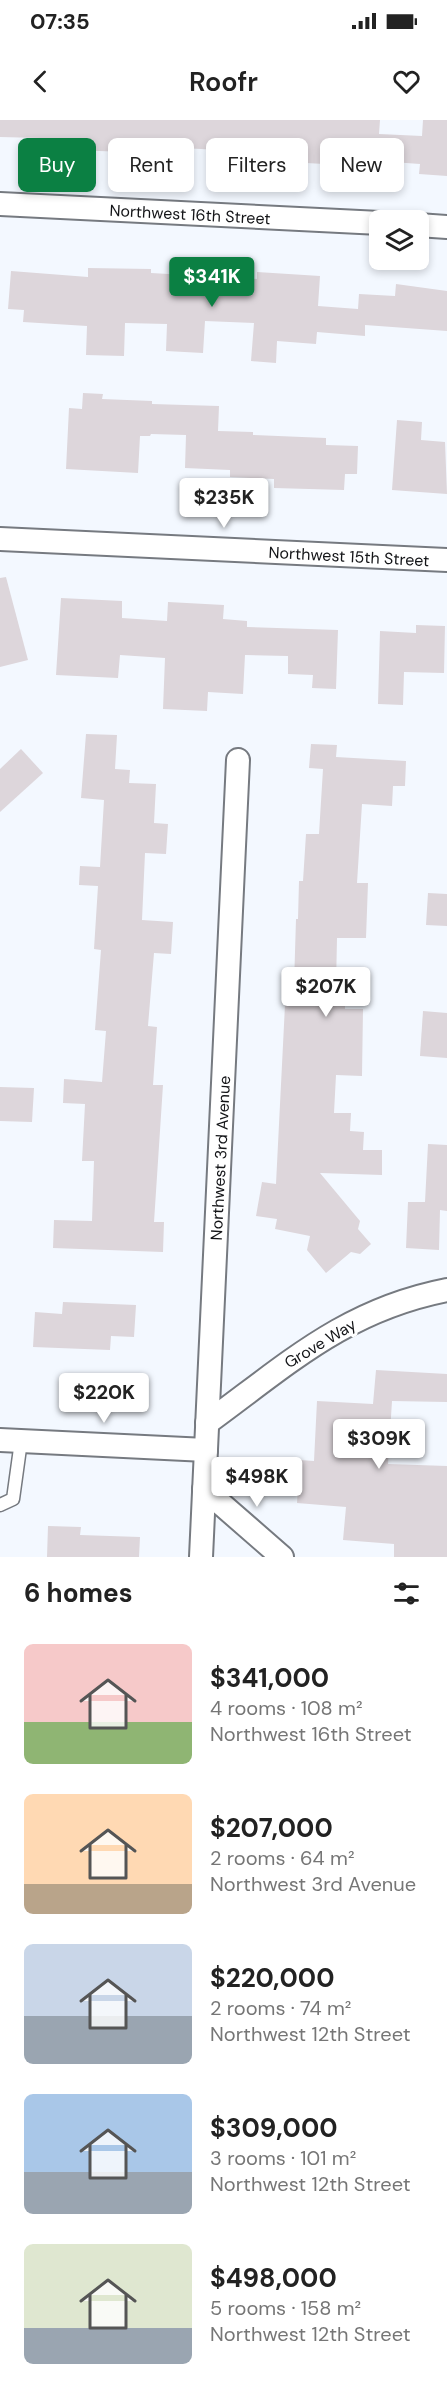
<!DOCTYPE html>
<meta charset="utf-8">
<style>
:root{--surface:#fff;--page:#f6f6f6;--text:#222;--muted:#767676;--accent:#0b8043}
body{margin:0;font-family:"DM Sans",sans-serif;background:var(--page);color:var(--text);height:100vh;display:flex;flex-direction:column;font-size:22px;white-space:nowrap}
*{box-sizing:border-box;margin:0}
p{font-size:20px;color:var(--muted)}
.icon{flex:none;width:33px;height:33px;fill:none;stroke:currentColor;stroke-width:2;stroke-linecap:round;stroke-linejoin:round}
.map{position:relative;height:1437px;overflow:hidden}
.drawer{display:flex;flex-direction:column;background:var(--surface);flex:1}
.drawer>*{flex:none}
.top-card{position:absolute;left:18px;top:18px;width:411px;height:54px;display:flex;gap:12px}
.controls{position:absolute;left:369px;top:90px;display:grid;gap:12px}
.controls a{display:grid;place-items:center;width:60px;height:60px;border-radius:9px;background:var(--surface);box-shadow:0 3px 9px #0003;font-size:30px}
.price{position:absolute;translate:-50% -51px;padding:0 14px;border-radius:6px;background:#fff;color:#222;font-size:20px;line-height:39px;filter:drop-shadow(0 2px 3px #0008)}
.price::after{content:'';position:absolute;left:50%;top:36px;width:18px;height:14px;margin-left:-9px;background:inherit;clip-path:polygon(0 0,100% 0,50% 100%)}
.price.on{background:var(--accent);color:#fff}
ul{padding:0;list-style:none}
li{display:flex;align-items:center;gap:18px;height:150px;padding:0 24px}
li span{display:grid;place-items:center;flex:none;width:168px;height:120px;border-radius:9px;color:#555}
li>.icon{margin-inline-start:auto}
span .icon{width:72px;height:72px;fill:#fffc;stroke-width:1}
li b{font-size:26px}
h2{display:flex;justify-content:space-between;align-items:center;height:72px;padding:0 24px;font-size:26px}
.tag{padding:0 21px;border-radius:9px;background:var(--surface);box-shadow:0 3px 9px #0003;font-size:21px;line-height:54px}
.tag.on{background:var(--accent);color:#fff}
.status{display:flex;justify-content:space-between;align-items:center;height:42px;padding:0 30px;background:var(--surface);direction:ltr}
.status svg{height:16px;fill:currentColor}
header{display:flex;justify-content:space-between;align-items:center;height:78px;padding:0 24px;background:var(--surface);font-size:27px;font-weight:600}
.map>svg:first-child{display:block}
.building{fill:#ddd6db}
.lines{fill:none;stroke-linecap:round;stroke-linejoin:round}
.service-casing{stroke:#767a80;stroke-width:15}
.minor-casing{stroke:#767a80;stroke-width:26}
.service{stroke:#fff;stroke-width:12}
.minor{stroke:#fff;stroke-width:22}
.labels{text-anchor:middle;stroke-width:6;stroke-linejoin:round;paint-order:stroke}
.street-label{font-size:16px;fill:#131417;stroke:#fff}
</style>
<div class="status"><b>07:35</b><svg viewBox="0 0 49 12"><path d="M0 12V9h3v3zM5 12V6h3v6zM10 12V3h3v9zM15 12V0h3v12zM26 1h20v11H26zM47 4h2v5h-2z"/></svg></div>
<header><svg class="icon" aria-label="back" viewBox="0 0 24 24"><path d="M15 5l-7 7 7 7"/></svg>Roofr<svg class="icon" aria-label="heart" viewBox="0 0 24 24"><path d="M12 20l-8-8c-3-5 5-10 8-4 3-6 11-1 8 4z"/></svg></header>
<div class="map">
<svg width="447" height="1437" viewBox="0 0 447 1437">
<rect width="100%" height="100%" fill="#f3f8ff"/>
<g class="building">
<path d="M0,0H380L379,14L422,16L423,0H447V56L419,54L420,44L351,39L350,47L324,46V44L237,39V31L128,25V32L39,29L40,18L0,17Z"/>
<path d="M88,148L151,149V153L257,159V152L320,156L318,186L358,189L359,174L395,176L396,164L447,171V211L365,205V216L317,212L316,224L277,221L276,243L251,241L254,203L205,201L203,233L166,231L167,204L125,203L124,236L86,235L87,206L23,202L24,190L8,189L11,151L88,157Z"/>
<path d="M83,273L103,274L102,279L152,281V284L219,286L218,311L253,312V315L326,318V325L358,326L357,354H345L344,370L274,368V359L230,357V350L185,348L186,315L151,314L150,316H140L138,353L66,349L69,288L82,289Z"/>
<path d="M397,300L422,302L421,320L445,322L447,374L392,370Z"/>
<path d="M6,457L28,540L0,547V458Z"/>
<path d="M61,478L122,481V498L167,501L168,482L224,485L223,499L247,501V507L338,510L336,569L312,568L313,555L288,554V536L245,535L243,574L208,572L207,591L163,589L165,538L120,535L118,558L56,555Z"/>
<path d="M416,505L445,506L444,553L404,552L403,585L378,584L380,511L416,513Z"/>
<path d="M86,614L117,615L115,649L130,650L129,663L156,664L154,703L168,704L166,734L145,733L142,800L173,802L171,834L154,833L148,906L157,907L153,965H163L154,1102H164L163,1132L53,1128L54,1100L92,1101L94,1041H82L85,984L63,983L64,959L102,962L106,911L95,910L101,830L94,829L98,766L79,765L80,746L100,747L104,680L81,678Z"/>
<path d="M311,624L337,625L336,637L406,641L405,666H393L392,686L362,684L357,763H368L366,818H337L336,866H345V889H363L362,956L336,955L334,993H351L350,1011L364,1012L363,1030H382V1055L320,1053L360,1101L358,1109L371,1124L360,1134L351,1132L326,1153L307,1130L310,1116L275,1109L277,1099L256,1096L262,1062L276,1064L286,865H294L296,799H298L299,761H303L306,714H319L323,649L309,648Z"/>
<path d="M21,629L43,653L0,692V649Z"/>
<path d="M428,773L447,774V806L426,805Z"/>
<path d="M423,891L447,893V938L420,936Z"/>
<path d="M0,967L34,968L32,1002L0,1001Z"/>
<path d="M428,1024L447,1025V1091L440,1090L439,1130L406,1128L408,1082H425Z"/>
<path d="M63,1182L136,1185L134,1217L111,1216L110,1230L33,1227L35,1192L62,1194Z"/>
<path d="M376,1250L447,1254V1282L392,1281L388,1344L447,1346V1437H394V1424L343,1420L346,1387L297,1383L300,1340L314,1341L317,1281L373,1284Z"/>
<path d="M48,1406L81,1407L80,1415L140,1417L139,1437H47Z"/>
</g>
<g class="lines">
<defs>
<path id="service" d="M0,1385L13,1379L21,1321"/>
<g id="minor">
<path d="M0,84L380,103"/>
<path d="M418,105L447,107"/>
<path d="M0,419L447,440"/>
<path d="M207,1303C288,1244 345,1190 447,1170"/>
<path d="M0,1320L206,1330"/>
<path d="M204,1369L282,1437"/>
<path d="M201,1437L238,640"/>
</g>
</defs>
<use href="#service" class="service-casing"/>
<use href="#minor" class="minor-casing"/>
<use href="#service" class="service"/>
<use href="#minor" class="minor"/>
</g>
<g class="labels">
<g class="street-label">
<text transform="translate(190 94) rotate(3)" y="6">Northwest 16th Street</text>
<text transform="translate(349 436) rotate(3)" y="6">Northwest 15th Street</text>
<text transform="translate(220 1038) rotate(-87)" y="6">Northwest 3rd Avenue</text>
<text transform="translate(320 1223) rotate(-31)" y="6">Grove Way</text>
</g>
</g>
</svg>
<div class="controls">
<a><svg class="icon" aria-label="layers" viewBox="0 0 24 24"><path d="M12 4l9 5-9 5-9-5zM3 14l9 5 9-5"/></svg></a>
</div>
<b class="price on" style="left:212px;top:188px">$341K</b>
<b class="price" style="left:224px;top:409px">$235K</b>
<b class="price" style="left:326px;top:898px">$207K</b>
<b class="price" style="left:104px;top:1304px">$220K</b>
<b class="price" style="left:379px;top:1350px">$309K</b>
<b class="price" style="left:257px;top:1388px">$498K</b>
<div class="top-card">
<a class="tag on">Buy</a>
<a class="tag">Rent</a>
<a class="tag">Filters</a>
<a class="tag">New</a>
</div>
</div>
<section class="drawer">
<h2>6 homes<svg class="icon" aria-label="filters" viewBox="0 0 24 24"><path d="M4 7h16M4 17h16"/><circle cx="9" cy="7" r="2"/><circle cx="15" cy="17" r="2"/></svg></h2>
<ul>
<li><span style="background:linear-gradient(#f6c9c9 65%,#8fb573 0)"><svg class="icon" aria-label="home" viewBox="0 0 24 24"><path d="M3 11l9-7 9 7M6 9v11h12V9"/></svg></span><div><b>$341,000</b><p>4 rooms · 108 m²</p><p>Northwest 16th Street</p></div></li>
<li><span style="background:linear-gradient(#ffd9b3 75%,#b9a48a 0)"><svg class="icon" aria-label="home" viewBox="0 0 24 24"><path d="M3 11l9-7 9 7M6 9v11h12V9"/></svg></span><div><b>$207,000</b><p>2 rooms · 64 m²</p><p>Northwest 3rd Avenue</p></div></li>
<li><span style="background:linear-gradient(#c9d6e8 60%,#9aa5b1 0)"><svg class="icon" aria-label="home" viewBox="0 0 24 24"><path d="M3 11l9-7 9 7M6 9v11h12V9"/></svg></span><div><b>$220,000</b><p>2 rooms · 74 m²</p><p>Northwest 12th Street</p></div></li>
<li><span style="background:linear-gradient(#a9c7e8 65%,#9aa5b1 0)"><svg class="icon" aria-label="home" viewBox="0 0 24 24"><path d="M3 11l9-7 9 7M6 9v11h12V9"/></svg></span><div><b>$309,000</b><p>3 rooms · 101 m²</p><p>Northwest 12th Street</p></div></li>
<li><span style="background:linear-gradient(#dfe7d0 70%,#9aa5b1 0)"><svg class="icon" aria-label="home" viewBox="0 0 24 24"><path d="M3 11l9-7 9 7M6 9v11h12V9"/></svg></span><div><b>$498,000</b><p>5 rooms · 158 m²</p><p>Northwest 12th Street</p></div></li>
</ul>
</section>
